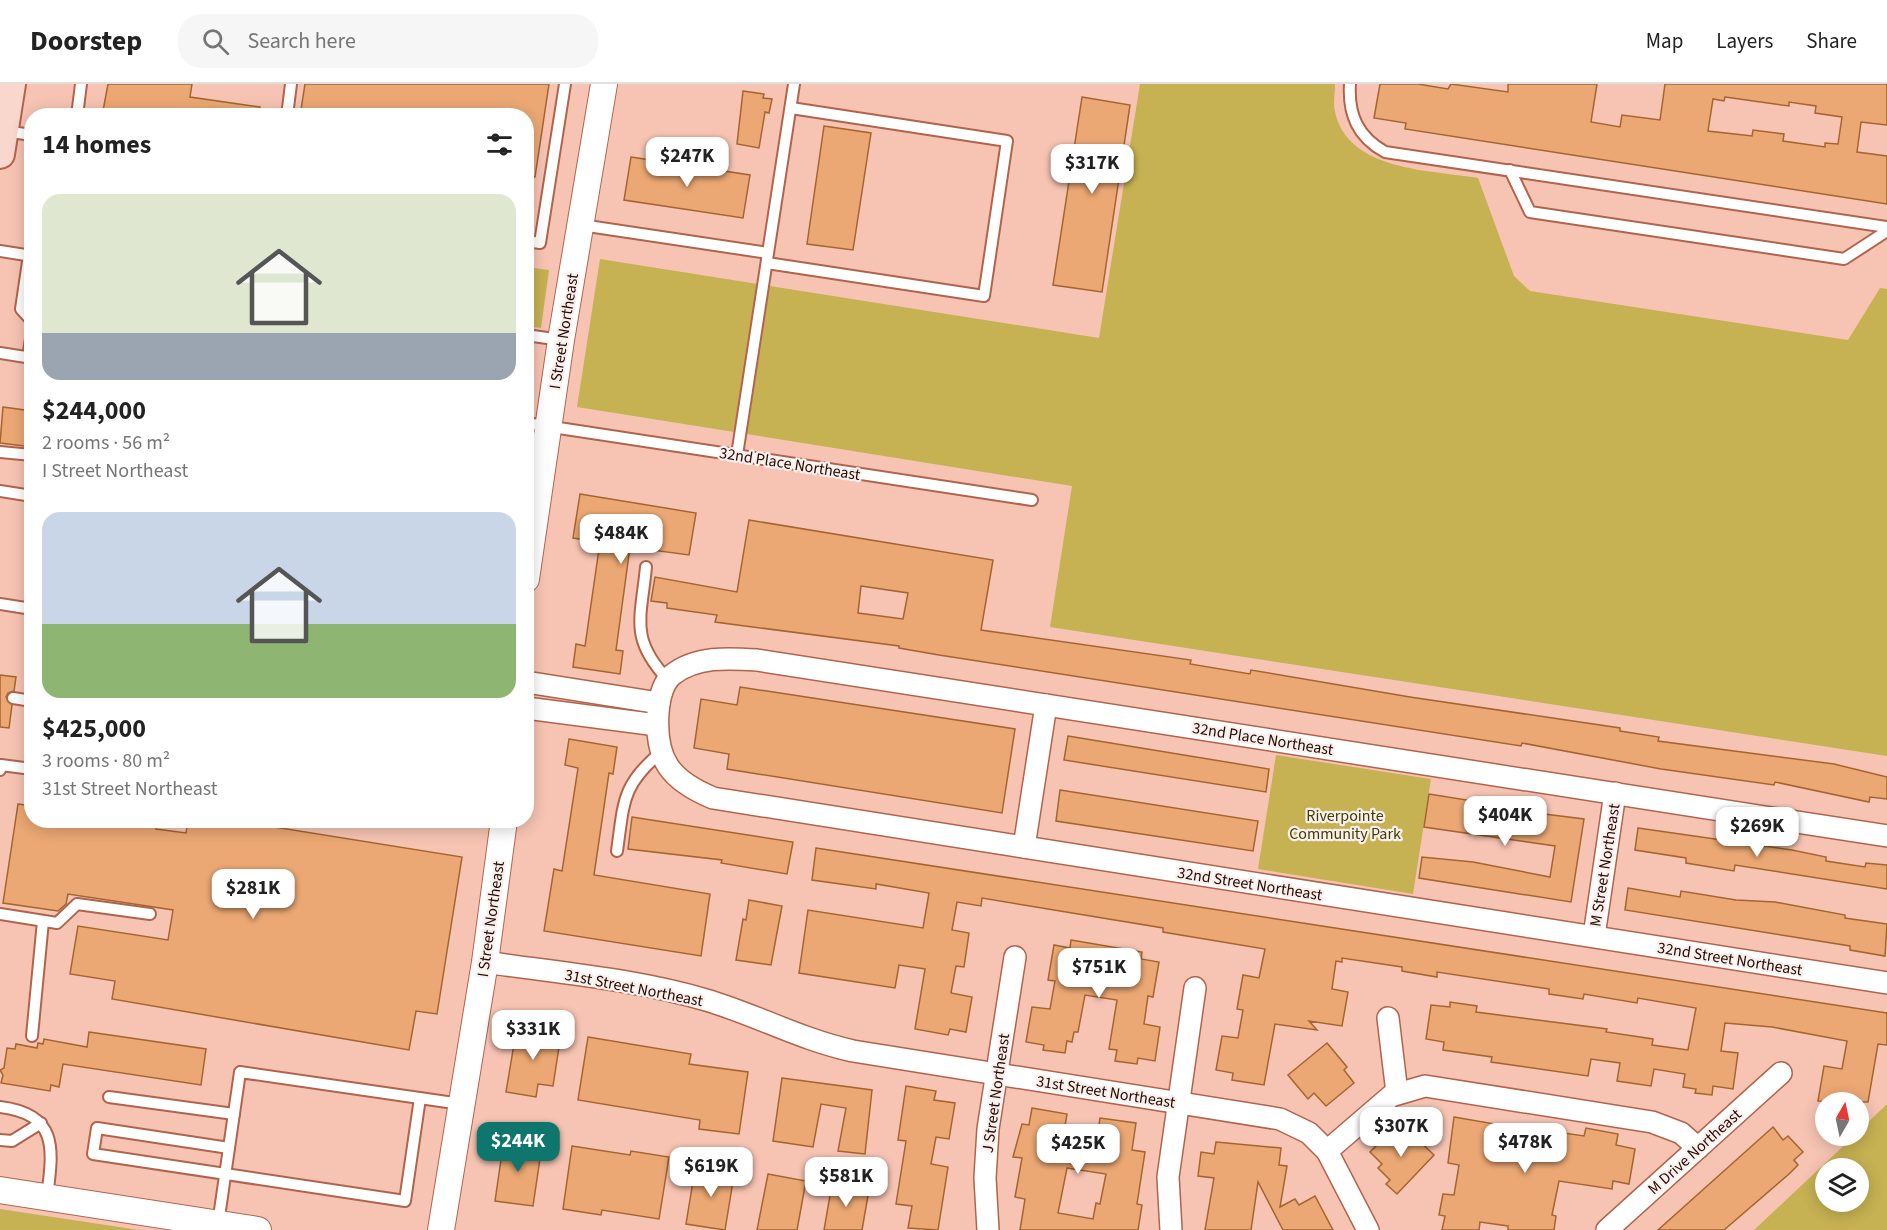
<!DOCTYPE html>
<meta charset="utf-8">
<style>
:root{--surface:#fff;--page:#f6f6f6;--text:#222;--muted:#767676;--line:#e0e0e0;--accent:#0f766e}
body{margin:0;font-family:"Source Sans 3",sans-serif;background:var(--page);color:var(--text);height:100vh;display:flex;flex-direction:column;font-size:22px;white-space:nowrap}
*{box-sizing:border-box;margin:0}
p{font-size:20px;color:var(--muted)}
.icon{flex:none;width:33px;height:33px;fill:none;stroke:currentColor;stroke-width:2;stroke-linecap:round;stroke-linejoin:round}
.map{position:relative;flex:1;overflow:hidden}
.drawer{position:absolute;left:24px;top:24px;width:510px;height:720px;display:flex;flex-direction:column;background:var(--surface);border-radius:24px;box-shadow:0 3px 15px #0003}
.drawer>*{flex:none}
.needle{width:39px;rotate:9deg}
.buttons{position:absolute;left:1815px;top:1008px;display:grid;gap:12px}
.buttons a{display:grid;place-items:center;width:54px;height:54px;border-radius:50%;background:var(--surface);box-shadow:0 3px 15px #0003;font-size:30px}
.price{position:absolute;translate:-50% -51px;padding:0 14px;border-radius:12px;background:#fff;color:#222;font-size:20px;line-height:39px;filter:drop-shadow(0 2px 3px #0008)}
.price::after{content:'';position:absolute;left:50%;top:36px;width:18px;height:14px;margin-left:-9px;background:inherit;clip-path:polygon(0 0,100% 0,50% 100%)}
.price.active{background:var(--accent);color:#fff}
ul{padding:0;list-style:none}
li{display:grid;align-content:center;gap:12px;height:318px;padding:0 18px}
li span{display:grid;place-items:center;height:186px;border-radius:18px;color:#555}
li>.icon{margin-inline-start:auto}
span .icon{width:108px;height:108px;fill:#fffc;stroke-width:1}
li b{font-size:26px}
h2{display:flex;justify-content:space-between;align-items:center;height:72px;padding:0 18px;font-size:26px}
header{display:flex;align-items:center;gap:36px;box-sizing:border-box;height:84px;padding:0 30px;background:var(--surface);border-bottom:2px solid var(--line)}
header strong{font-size:28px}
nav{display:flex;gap:33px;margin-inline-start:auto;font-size:21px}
.search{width:420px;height:54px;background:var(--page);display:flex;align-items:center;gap:15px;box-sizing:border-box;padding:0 21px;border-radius:24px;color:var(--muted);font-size:22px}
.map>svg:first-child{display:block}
.green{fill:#c6b252;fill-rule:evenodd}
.building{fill:#eca874;stroke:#a46530;stroke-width:1.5;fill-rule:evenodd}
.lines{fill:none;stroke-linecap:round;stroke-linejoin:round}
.service-casing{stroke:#b1644c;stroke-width:14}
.minor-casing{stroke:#b1644c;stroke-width:24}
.tertiary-casing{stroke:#b1644c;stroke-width:28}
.secondary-casing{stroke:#b1644c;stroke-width:32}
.service{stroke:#fff;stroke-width:10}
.minor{stroke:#fff;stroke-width:21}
.tertiary{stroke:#fff;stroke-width:26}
.secondary{stroke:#fad7cd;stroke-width:28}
.labels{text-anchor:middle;stroke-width:4.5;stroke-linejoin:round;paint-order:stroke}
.street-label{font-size:16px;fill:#280b03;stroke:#f9f0ed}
.park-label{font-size:16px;fill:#443a01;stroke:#f9f0ed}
</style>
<header>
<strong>Doorstep</strong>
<div class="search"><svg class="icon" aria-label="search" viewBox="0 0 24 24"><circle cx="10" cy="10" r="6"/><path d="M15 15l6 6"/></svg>Search here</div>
<nav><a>Map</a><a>Layers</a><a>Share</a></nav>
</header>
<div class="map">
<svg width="1887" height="1146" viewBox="0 0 1887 1146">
<rect width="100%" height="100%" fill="#f7c4b3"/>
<g class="green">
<path d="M1140,0H1335C1335,9 1333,20 1335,28C1348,87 1430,86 1478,94L1514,192L1530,207L1848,256L1880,204L1887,205V672L1050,543L1072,402L577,323L600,175L1099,254Z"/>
<path d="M526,183L549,186L541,244L527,242Z"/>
<path d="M1276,671L1431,695L1413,810L1258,785Z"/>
<path d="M1887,1020V1146H1754L1854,1052H1858L1859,1047ZM1826,1084H1858V1118H1826Z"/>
<path d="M0,1125L139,1146H0Z"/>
</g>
<g class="building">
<path d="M108,0H192L190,13L260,23L259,32H102Z"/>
<path d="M305,0H549L535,93L526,92V32H300Z"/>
<path d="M1380,0H1418L1448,5L1451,0L1508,8V0H1597L1591,38L1620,43L1622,31L1660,36L1665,0H1887V41L1861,38L1857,68L1887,72V120L1405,45L1406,39L1374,34ZM1725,13L1789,22V18L1816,22L1815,29L1842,33L1838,60L1825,59V63L1783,57L1784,50L1753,46L1752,52L1708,47L1713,15L1724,17Z"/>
<path d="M743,7L764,10L763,14L772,15L769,29L765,28L759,64L737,60Z"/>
<path d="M1082,13L1130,21L1102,208L1053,201Z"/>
<path d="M824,42L871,49L853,166L807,160Z"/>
<path d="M631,73L750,91L743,134L624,116Z"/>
<path d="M3,323L32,327V363L0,359Z"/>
<path d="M580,410L696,429L689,471L630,463L616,566L623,567L620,590L573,583L576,560L585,562L600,458L573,454Z"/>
<path d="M749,436L993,476L981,546L1191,576L1190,580L1250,590L1251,586L1410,613L1620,644V647L1659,653L1658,657L1834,680L1887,693V715L1870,713L1869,718L1775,698L1774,701L1661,685L1522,659L1521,662L939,571L899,564V562L715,538L717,531L667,524V519L651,517L655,493L737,508ZM861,502L908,509L903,535L858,529Z"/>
<path d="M0,591L16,593L14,607L8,609L6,613L12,621L9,644L0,643Z"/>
<path d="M740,603L1015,645L1002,729L727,685L729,670L694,664L701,615L737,621Z"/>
<path d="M1068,652L1269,685L1266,708L1064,676Z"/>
<path d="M569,655L617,663L613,690L609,689L594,791L710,810L701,872L544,847L554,785L562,787L578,684L565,681Z"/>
<path d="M1060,706L1258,737L1253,767L1056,737Z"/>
<path d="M1429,710L1504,722L1503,725L1584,735L1571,818L1419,794L1422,773L1473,778L1550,793L1555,762L1424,743Z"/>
<path d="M18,720L32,722V736H157L156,745L186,749L188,736H231L462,773L437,930L416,927L409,966L112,915L115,897L70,890L78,842L168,856L173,826L68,810L66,820L58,827L3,819Z"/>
<path d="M632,733L793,758L787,790L721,779L722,776L628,765Z"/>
<path d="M1638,744L1792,766L1826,773V777L1865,783L1866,779L1887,781V805L1735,781L1734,787L1686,779V774L1635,766Z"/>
<path d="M816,764L1887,929V961L1878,960L1868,1018L1818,1017L1824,982L1842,985L1847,957L1772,943L1725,939L1721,967L1738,969L1733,1005L1713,1002L1712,1011L1695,1009L1696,1005L1683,1003L1685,990L1654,985L1651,1002L1617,997L1620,979L1591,975L1588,992L1491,978L1492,973L1443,966L1444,958L1426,955L1431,921L1450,923V918L1477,922L1476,928L1607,945L1606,948L1653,955L1652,961L1688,966L1696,924L1638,914L1637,919L1584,910L1583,915L1549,910V905L1437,888V893L1402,887V883L1342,874V878L1336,877L1332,905L1348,908L1342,942L1309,937L1317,946L1275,940L1264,1001L1232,996L1233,989L1216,986L1222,952L1238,954L1243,926L1237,925L1243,891L1259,894L1265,865L1163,848V844L982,814L981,822L957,818L952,846L969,849L964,883L956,882L951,909L972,913L966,948L950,945L948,951L915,945L925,885L899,881L895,904L799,889L808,826L923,844L929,809L876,800V805L812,796Z"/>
<path d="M1628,804L1680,813L1681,807L1736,816L1775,818L1845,831V834L1887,840L1885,872L1850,866V862L1625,826Z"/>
<path d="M749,816L782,822L771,881L736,876L743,835L746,836Z"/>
<path d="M1071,856L1142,868L1141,875L1159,878L1153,913L1148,912L1144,940L1160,943L1155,977L1138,974L1137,980L1115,977L1117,966L1109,965L1117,916L1085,911L1078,948H1074L1072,958L1067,957L1065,969L1043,966L1044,961L1026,958L1032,923L1050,925L1055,897L1048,896L1054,861L1070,864Z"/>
<path d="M517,942L561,950L553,1002L538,1000L536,1013L506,1008Z"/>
<path d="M89,948L206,965L201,1001L63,980L59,1003L51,1001L50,1007L1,999L3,991L0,986L4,984L7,964L15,965L16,960L37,964L38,959L43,960L44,955L87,963Z"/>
<path d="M588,953L691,970L689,980L748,988L739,1050L699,1045L700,1036L578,1016Z"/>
<path d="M1327,959L1347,983L1344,986L1354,999L1326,1022L1314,1009L1308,1015L1288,991Z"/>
<path d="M782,994L872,1006L865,1070L838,1067L846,1024L821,1020L813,1063L773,1057Z"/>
<path d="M906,1002L936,1007L934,1016L955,1019L949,1055L936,1053L931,1080L948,1083L938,1146L908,1144L912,1122L896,1120L906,1057L898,1056Z"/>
<path d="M1032,1024L1067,1030L1065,1042L1098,1048L1100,1034L1136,1039L1132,1066L1145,1068L1137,1120L1142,1121L1138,1146H1020L1025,1115L1015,1113L1022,1074L1013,1073L1022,1040L1029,1041ZM1067,1084L1106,1090L1100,1120L1096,1119L1093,1135L1058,1129Z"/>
<path d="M1454,1033L1495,1040L1493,1057L1520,1060L1523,1043L1584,1052L1586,1044L1618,1050L1616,1061L1635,1065L1629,1100L1613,1097L1612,1105L1559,1097L1552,1131L1556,1132L1554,1146H1508V1142L1480,1138L1479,1146H1442L1445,1132L1439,1131L1443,1110L1454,1111L1459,1081L1448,1079Z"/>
<path d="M1395,1043L1408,1055L1413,1051L1434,1071L1397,1110L1386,1100L1390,1096L1378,1084L1382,1080L1370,1068Z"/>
<path d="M1773,1043L1783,1056L1788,1052L1803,1068L1794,1076L1798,1081L1789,1090L1724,1146H1658Z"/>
<path d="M504,1055L542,1061L533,1122L495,1117Z"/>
<path d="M1216,1058L1281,1064L1279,1081L1287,1082L1280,1123L1295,1115L1299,1121L1315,1112L1333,1146H1283L1258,1098L1251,1146H1205L1214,1094L1198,1092L1201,1068L1214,1070Z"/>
<path d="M572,1062L630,1071L631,1067L669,1073L659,1135L602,1126L601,1131L563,1125Z"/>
<path d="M709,1081L735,1085L725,1146L686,1140L694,1091L707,1093Z"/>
<path d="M768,1090L806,1097L797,1146H757Z"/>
<path d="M832,1100L869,1106L862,1146H824Z"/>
</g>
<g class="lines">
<defs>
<g id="service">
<path d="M1350,0C1348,31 1358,53 1385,68L1887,143"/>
<path d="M77,32L81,0"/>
<path d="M287,32L291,0"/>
<path d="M4,47L32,51"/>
<path d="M1510,86L1530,128L1844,175L1887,147"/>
<path d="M581,141L768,169"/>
<path d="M526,157L540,159L565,0"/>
<path d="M0,167L32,172"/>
<path d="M29,171L21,225L32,237"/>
<path d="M767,179L984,212L1007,57L791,24"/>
<path d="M526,251L561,256"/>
<path d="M0,269L32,274"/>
<path d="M28,273L32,248"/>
<path d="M526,339L1032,416"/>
<path d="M0,368L32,371"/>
<path d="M737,371L794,0"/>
<path d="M0,407L32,412"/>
<path d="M646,483C641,535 629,554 668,596"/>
<path d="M0,520L32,525"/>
<path d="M13,614L32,617"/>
<path d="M0,686L1,681L32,685"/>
<path d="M617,767C624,719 621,702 660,669"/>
<path d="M0,830L57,839L77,820L150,830"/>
<path d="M32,952L43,837"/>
<path d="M109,1013L234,1030"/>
<path d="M0,1023C59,1030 53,1066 47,1113"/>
<path d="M0,1056L12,1057L41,1039"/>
<path d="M229,1064L97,1044L93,1070L405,1117L420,1014"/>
<path d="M218,1140L240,988L461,1020"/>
</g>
<g id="minor">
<path d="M526,598L659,619"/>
<path d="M526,624L657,641"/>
<path d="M1887,752L757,576C728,574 696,572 672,591C662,600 659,616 658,629C655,676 670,696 713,714L1887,899"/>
<path d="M1024,763L1046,621"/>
<path d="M1594,852L1615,709"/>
<path d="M485,878C559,889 635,895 706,916C757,931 799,955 853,967L1280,1035L1309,1049L1327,1067L1391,1012L1425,1002L1652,1038L1681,1049L1698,1064"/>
<path d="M1388,934L1397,1009"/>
<path d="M1327,1067L1368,1146"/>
<path d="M988,1146L985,1094L988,1045L1015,873"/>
<path d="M1171,1146L1168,1093L1195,904"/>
<path d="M1607,1146L1781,989"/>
</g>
<g id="tertiary">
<path d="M526,495L561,256L604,0"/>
<path d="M0,1106L258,1146"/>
<path d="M441,1146L485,878L504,736"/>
</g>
<path id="secondary" d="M0,70L11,0"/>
</defs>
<use href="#service" class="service-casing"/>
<use href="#minor" class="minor-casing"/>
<use href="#tertiary" class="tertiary-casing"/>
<use href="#secondary" class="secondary-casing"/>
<use href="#service" class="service"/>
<use href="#minor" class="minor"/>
<use href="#tertiary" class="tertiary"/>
<use href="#secondary" class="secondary"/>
</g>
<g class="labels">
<g class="street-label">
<text transform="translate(563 247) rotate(-81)" y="6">I Street Northeast</text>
<text transform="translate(790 379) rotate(9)" y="6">32nd Place Northeast</text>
<text transform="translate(1263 654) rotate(9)" y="6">32nd Place Northeast</text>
<text transform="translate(1604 781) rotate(-81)" y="6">M Street Northeast</text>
<text transform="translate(1250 799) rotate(9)" y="6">32nd Street Northeast</text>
<text transform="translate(490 835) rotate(-82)" y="6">I Street Northeast</text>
<text transform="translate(1730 874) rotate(9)" y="6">32nd Street Northeast</text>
<text transform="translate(634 903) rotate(11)" y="6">31st Street Northeast</text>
<text transform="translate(1106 1007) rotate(9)" y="6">31st Street Northeast</text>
<text transform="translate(995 1009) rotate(-82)" y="6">J Street Northeast</text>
<text transform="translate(1694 1067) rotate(-42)" y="6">M Drive Northeast</text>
</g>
<g class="park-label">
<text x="1345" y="737">Riverpointe<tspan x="1345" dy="18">Community Park</tspan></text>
</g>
</g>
</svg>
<div class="buttons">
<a><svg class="needle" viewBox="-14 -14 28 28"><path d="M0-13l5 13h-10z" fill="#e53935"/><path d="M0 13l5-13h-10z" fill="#767676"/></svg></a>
<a><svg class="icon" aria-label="layers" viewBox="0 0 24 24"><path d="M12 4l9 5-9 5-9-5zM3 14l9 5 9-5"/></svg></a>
</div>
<b class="price" style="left:687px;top:104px">$247K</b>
<b class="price" style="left:1092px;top:111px">$317K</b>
<b class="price" style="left:621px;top:481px">$484K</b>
<b class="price" style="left:1505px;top:763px">$404K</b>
<b class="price" style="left:1757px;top:774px">$269K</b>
<b class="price" style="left:253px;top:836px">$281K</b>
<b class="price" style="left:1099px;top:915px">$751K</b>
<b class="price" style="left:533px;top:977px">$331K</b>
<b class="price" style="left:1401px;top:1074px">$307K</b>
<b class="price active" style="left:518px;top:1089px">$244K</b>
<b class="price" style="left:1525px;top:1090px">$478K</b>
<b class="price" style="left:1078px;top:1091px">$425K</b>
<b class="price" style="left:711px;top:1114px">$619K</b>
<b class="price" style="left:846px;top:1124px">$581K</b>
<section class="drawer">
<h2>14 homes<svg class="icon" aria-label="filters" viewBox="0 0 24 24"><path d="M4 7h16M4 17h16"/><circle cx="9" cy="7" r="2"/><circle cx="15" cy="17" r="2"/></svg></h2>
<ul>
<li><span style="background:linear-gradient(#dfe7d0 75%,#9aa5b1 0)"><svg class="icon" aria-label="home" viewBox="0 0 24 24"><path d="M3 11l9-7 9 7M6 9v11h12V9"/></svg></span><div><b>$244,000</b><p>2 rooms · 56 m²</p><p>I Street Northeast</p></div></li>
<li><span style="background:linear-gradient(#c9d6e8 60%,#8fb573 0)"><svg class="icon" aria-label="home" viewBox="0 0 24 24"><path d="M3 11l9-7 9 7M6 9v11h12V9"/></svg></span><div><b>$425,000</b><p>3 rooms · 80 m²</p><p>31st Street Northeast</p></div></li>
</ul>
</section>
</div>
